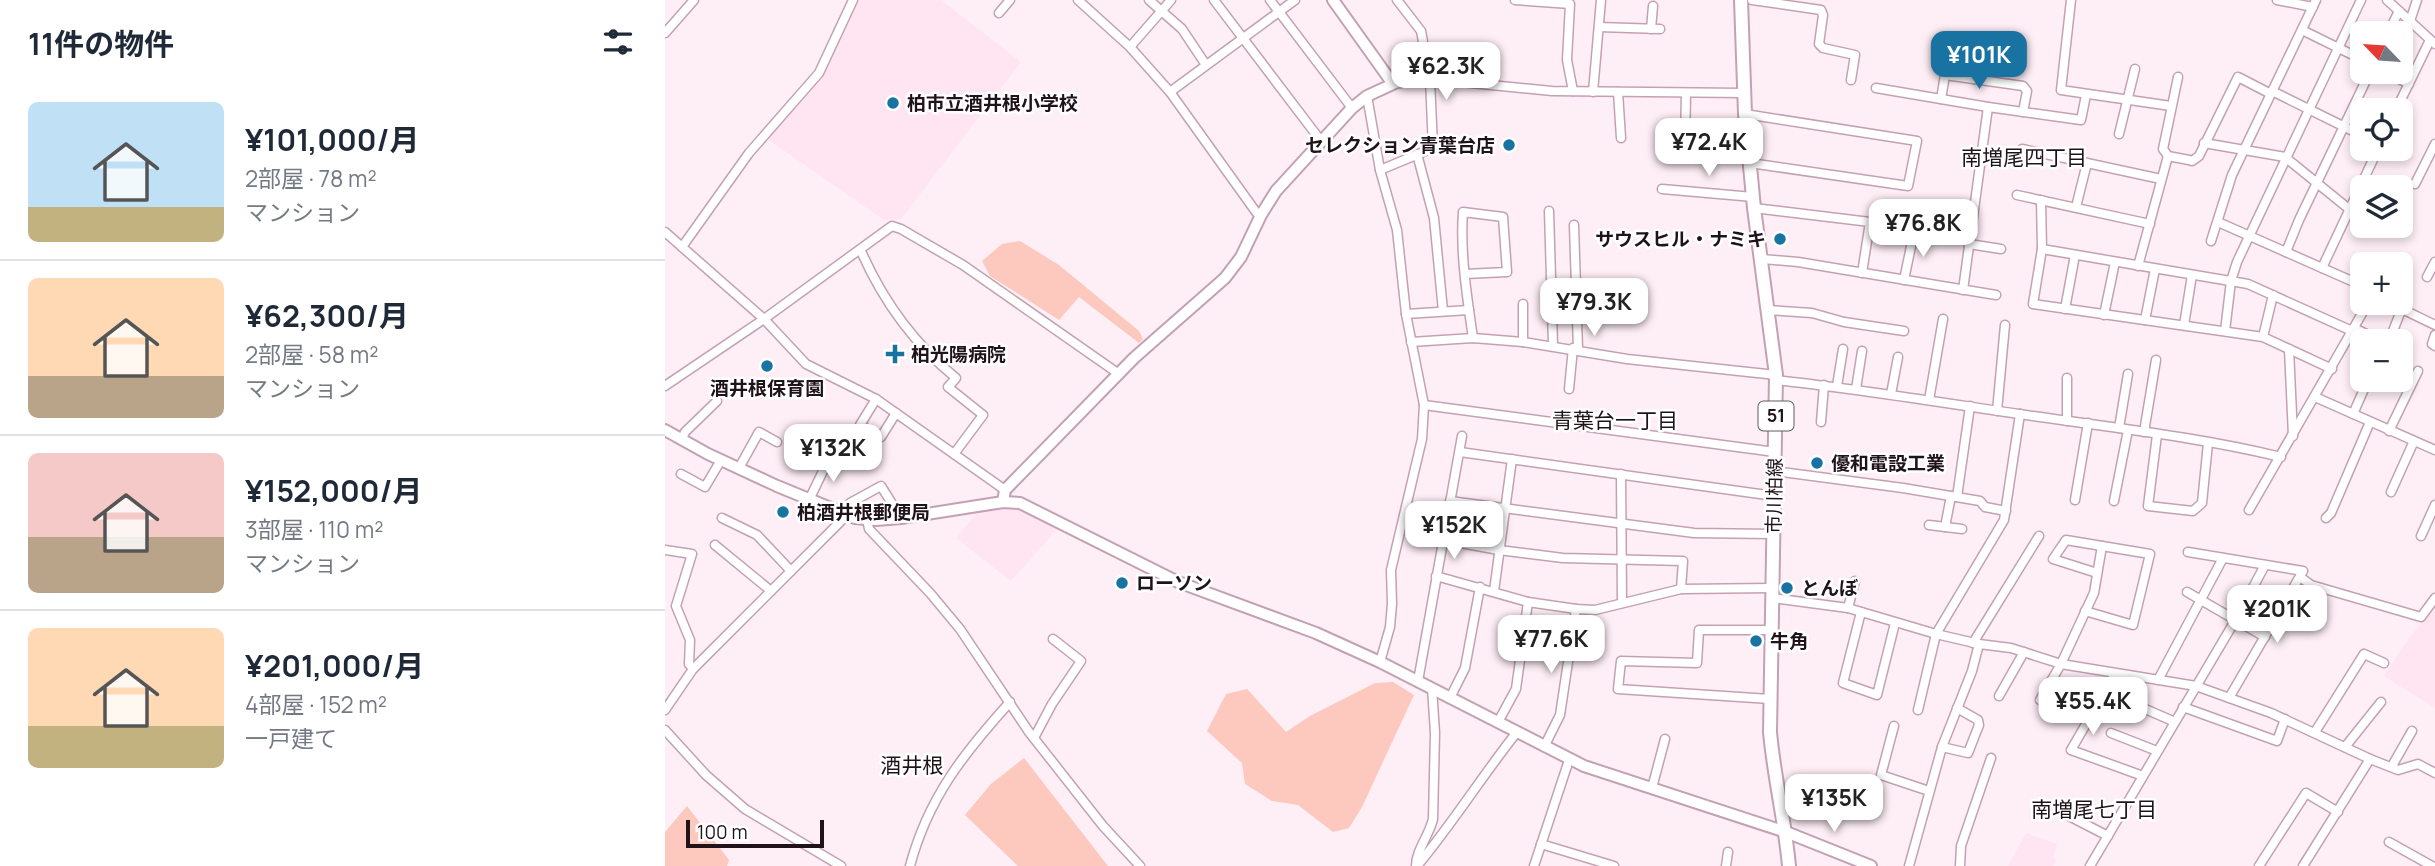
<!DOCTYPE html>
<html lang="ja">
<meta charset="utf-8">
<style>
:root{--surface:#fff;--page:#f6f6f7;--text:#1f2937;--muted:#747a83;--line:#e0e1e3;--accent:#1973a2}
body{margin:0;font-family:Manrope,"Noto Sans JP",sans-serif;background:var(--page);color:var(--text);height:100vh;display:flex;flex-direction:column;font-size:26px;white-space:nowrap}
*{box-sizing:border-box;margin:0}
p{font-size:23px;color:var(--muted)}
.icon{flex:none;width:38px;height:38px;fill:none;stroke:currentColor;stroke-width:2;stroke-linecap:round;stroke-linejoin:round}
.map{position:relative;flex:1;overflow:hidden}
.side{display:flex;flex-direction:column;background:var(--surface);width:665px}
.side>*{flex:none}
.needle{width:46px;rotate:295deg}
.fabs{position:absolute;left:1685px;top:21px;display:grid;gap:14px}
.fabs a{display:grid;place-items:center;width:63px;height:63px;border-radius:10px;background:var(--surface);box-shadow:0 4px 10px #0003;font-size:35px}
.scale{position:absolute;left:21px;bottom:18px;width:138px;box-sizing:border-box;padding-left:7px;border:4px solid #1f1319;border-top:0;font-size:19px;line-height:24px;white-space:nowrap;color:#1f1319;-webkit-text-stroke:5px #fff;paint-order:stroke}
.price{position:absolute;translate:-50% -60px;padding:0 16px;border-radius:14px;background:#fff;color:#222;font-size:23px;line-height:46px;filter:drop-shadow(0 2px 4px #0008)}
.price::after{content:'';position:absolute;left:50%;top:42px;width:21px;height:16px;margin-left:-10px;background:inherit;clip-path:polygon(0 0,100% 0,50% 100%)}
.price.on{background:var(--accent);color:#fff}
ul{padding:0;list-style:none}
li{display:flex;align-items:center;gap:21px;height:175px;padding:0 28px}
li+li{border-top:2px solid var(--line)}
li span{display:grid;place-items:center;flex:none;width:196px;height:140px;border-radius:10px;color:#555}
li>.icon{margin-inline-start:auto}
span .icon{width:84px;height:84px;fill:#fffc;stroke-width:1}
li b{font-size:30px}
h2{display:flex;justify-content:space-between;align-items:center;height:84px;padding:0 28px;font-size:30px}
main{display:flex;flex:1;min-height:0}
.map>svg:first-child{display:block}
.built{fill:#ffe4f1}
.green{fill:#fdc8bd}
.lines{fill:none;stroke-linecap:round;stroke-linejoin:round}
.street-casing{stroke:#c4a1b2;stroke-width:11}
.secondary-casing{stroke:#c4a1b2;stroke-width:14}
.primary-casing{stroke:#c4a1b2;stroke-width:16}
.street{stroke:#fff;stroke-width:8}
.secondary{stroke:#fff;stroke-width:10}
.primary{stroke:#fff;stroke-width:12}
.poi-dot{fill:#1973a2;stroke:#fff;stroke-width:2.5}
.labels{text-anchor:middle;stroke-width:5;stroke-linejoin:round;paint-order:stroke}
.shield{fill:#fff;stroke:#625a5e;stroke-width:2}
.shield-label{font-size:18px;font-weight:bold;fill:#1f1319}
.poi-label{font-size:19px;font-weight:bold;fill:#1f1319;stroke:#fff;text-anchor:start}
.street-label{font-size:19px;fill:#1f1319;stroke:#fff}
.neighbourhood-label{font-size:21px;fill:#1f1319;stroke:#fff}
</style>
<main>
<section class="side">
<h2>11件の物件<svg class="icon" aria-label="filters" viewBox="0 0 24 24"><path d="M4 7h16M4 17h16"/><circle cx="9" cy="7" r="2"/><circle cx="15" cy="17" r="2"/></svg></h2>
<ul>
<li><span style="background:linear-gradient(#bfe0f5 75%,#c2b280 0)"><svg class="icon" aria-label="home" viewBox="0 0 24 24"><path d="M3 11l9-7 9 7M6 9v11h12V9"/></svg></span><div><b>¥101,000/月</b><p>2部屋 · 78 m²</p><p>マンション</p></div></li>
<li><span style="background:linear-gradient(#ffd9b3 70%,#b9a48a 0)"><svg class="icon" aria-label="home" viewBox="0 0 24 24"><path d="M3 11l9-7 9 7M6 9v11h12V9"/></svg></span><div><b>¥62,300/月</b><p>2部屋 · 58 m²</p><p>マンション</p></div></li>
<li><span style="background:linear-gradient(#f6c9c9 60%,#b9a48a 0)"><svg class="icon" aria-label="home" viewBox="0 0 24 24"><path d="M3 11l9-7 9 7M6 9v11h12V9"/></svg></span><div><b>¥152,000/月</b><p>3部屋 · 110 m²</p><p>マンション</p></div></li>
<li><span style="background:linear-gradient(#ffd9b3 70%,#c2b280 0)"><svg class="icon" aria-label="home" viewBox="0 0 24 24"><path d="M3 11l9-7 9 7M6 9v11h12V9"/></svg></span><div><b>¥201,000/月</b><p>4部屋 · 152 m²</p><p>一戸建て</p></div></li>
</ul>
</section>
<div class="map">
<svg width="1770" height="866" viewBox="0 0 1770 866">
<rect width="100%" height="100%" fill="#feeff6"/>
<g class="built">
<path d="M194,0H276L356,62L236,219L219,220L101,138L161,69Z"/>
<path d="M335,508L360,511L394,527L346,581L291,538L312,513Z"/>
<path d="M1770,605V708L1719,676L1738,647Z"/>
<path d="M1361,833L1392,844L1388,858L1391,860L1388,866H1343Z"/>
</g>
<g class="green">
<path d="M355,241L394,265L474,331L478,339L474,343L414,297L394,320L325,276L317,261L337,244Z"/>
<path d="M728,682L749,695L697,807L684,828L668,832L633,805L607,801L580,784L577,763L542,731L561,694L582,689L621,732L645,716L710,683Z"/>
<path d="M359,758L443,866H353L300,815L326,784Z"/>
<path d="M22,806L64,860L62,866H0V832Z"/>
</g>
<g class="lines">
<defs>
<g id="street">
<path d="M413,0L465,47L505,92L591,212L596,215"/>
<path d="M484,0L517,29L541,65"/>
<path d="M549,0L656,141"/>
<path d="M605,0L687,108"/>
<path d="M850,0L905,4L902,60L908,91"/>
<path d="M1087,0L1156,10L1158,15L1154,44L1158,48L1190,55L1186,80"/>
<path d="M1406,0L1396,90L1506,106"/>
<path d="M1612,0L1648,7"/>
<path d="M1722,0L1770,44"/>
<path d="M334,13L345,0"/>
<path d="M1745,21L1752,0"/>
<path d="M934,27L995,29"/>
<path d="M986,29L988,6"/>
<path d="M1637,30L1698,60"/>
<path d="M0,33L29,0"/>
<path d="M1723,33L1734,11"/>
<path d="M465,47L506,0"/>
<path d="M1721,72L1744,84"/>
<path d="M1513,77L1498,149L1503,156L1524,160L1527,161L1534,156L1573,77L1606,94"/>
<path d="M728,84L765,79L887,91L1079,93"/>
<path d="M1211,88L1323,107L1416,120L1421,95"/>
<path d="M1607,91L1698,136"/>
<path d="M505,92L630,0"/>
<path d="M928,92L936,0"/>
<path d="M953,92L956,138"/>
<path d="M702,96L715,170L732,230L741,314L759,405L757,439L726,570L727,604L725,627L715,662"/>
<path d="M1276,99L1280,75L1358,86L1362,91L1358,112"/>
<path d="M1731,110L1765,40"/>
<path d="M1080,114L1252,141L1243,186L1085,163"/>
<path d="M1454,134L1470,69"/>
<path d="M1539,143L1620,157L1684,209"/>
<path d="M1020,144L1021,93"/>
<path d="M1357,149L1496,179"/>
<path d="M752,154L769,218L778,311"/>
<path d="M715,170L768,148L765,79L756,31L732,0"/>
<path d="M1750,184L1770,144"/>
<path d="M997,189L1088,197"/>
<path d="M1352,195L1485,224"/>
<path d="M1376,200L1377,249L1368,304L1598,337L1667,369"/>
<path d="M1411,207L1422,163"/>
<path d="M1089,208L1205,222L1197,273"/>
<path d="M884,211L888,345"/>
<path d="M1553,222L1698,286"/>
<path d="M909,225L913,349"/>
<path d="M0,232L99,319L141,364L211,399L340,490"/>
<path d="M1546,241L1567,175L1651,0"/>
<path d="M1304,244L1336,249"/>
<path d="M17,247L84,153L154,73L188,0"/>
<path d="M1377,249L1583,284L1687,331"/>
<path d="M196,251C218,301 248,343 291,378L283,387L318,415L289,454"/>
<path d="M1621,252L1634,220L1705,72"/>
<path d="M1097,259L1133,262L1331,295"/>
<path d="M1473,266L1503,156"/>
<path d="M1657,268L1713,149"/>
<path d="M800,274L842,272L838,217L798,212C795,253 802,297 808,338"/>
<path d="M1762,277L1770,262"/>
<path d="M1239,280L1249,232"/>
<path d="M1298,290L1323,107"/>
<path d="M858,304V342"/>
<path d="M1400,309L1410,255"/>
<path d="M1737,309L1770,325"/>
<path d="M1103,310L1147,313L1179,322L1239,331"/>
<path d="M741,314L804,310"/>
<path d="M1439,315L1450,262"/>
<path d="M1480,320L1490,269"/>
<path d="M1519,325L1527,275"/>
<path d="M1689,328L1716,341"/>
<path d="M1560,331L1566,281L1572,262L1696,0"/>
<path d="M1770,335L1767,344L1770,346"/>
<path d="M1598,337L1608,295"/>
<path d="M1724,341L1741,298"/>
<path d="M746,342L808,338L858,342L962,359L1111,375"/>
<path d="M1624,349L1628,436"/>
<path d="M1402,378V421"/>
<path d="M1111,380C1193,389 1273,402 1354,414C1441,427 1530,436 1616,457"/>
<path d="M0,386L99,319L227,226L236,229L298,265L454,374"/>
<path d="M1172,386L1178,349"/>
<path d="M904,389L908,348"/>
<path d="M1191,389L1197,351"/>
<path d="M1226,394L1233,357"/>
<path d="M1650,397L1770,450"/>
<path d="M211,399L195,425L216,437L231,413"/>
<path d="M1264,400L1278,319"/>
<path d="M759,405L1110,452"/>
<path d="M1332,411L1340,325"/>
<path d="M1688,414L1703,380"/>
<path d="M1156,422L1159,385"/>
<path d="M1454,428L1463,374"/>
<path d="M1724,431L1753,371"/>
<path d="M1479,432L1491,360"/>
<path d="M1492,435L1483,506L1528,511L1537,503L1543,443"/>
<path d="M17,439L20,432L52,401"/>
<path d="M795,452L1109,496"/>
<path d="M74,468L94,432L112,442"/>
<path d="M1109,471L1238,488L1315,501L1320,507L1341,511"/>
<path d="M16,474L40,487L56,460"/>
<path d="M956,474L957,603"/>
<path d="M1726,492L1749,441"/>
<path d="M1292,497L1305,406"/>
<path d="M144,500L158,471L171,454"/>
<path d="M1410,500L1423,423"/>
<path d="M785,501L1029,533L1108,534"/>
<path d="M1449,501L1463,430"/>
<path d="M1584,510L1703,303"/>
<path d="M57,518L92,535L126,571"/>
<path d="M1661,518L1666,513L1705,422"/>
<path d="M202,519L204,529L265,593L295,629L364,732L438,826L475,866"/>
<path d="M1264,525L1297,529"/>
<path d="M1280,527L1286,496"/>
<path d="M1756,536L1770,505"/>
<path d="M768,538L834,550L898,558L1018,561L1016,589"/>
<path d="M50,545L106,591"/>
<path d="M0,550L27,554L11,606L25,640L24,664L28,669"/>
<path d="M1523,552L1638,571L1564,698"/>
<path d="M771,576L863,602L911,609L930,610L1016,589L1107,588"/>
<path d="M1635,577L1646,585L1756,617L1770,598"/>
<path d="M829,591L847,459"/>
<path d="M1522,592L1600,637"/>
<path d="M1108,598L1183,608L1271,634L1314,644L1346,648L1396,664L1531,686L1606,713L1705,759L1733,770L1753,764L1770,773"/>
<path d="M1183,608L1190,581"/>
<path d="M1420,611L1468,625L1485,554L1401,540L1388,559L1432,573"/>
<path d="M1196,612L1178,683L1212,695L1230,623"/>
<path d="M1308,643L1374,536"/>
<path d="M1450,674L1406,750L1478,776"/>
<path d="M1493,680L1558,558"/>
<path d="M753,681L797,436"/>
<path d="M1439,691L1510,722"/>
<path d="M1334,696L1359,652"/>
<path d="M785,698L800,668L815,587"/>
<path d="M1105,699L953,689L956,661L1032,663L1034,630H1107"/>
<path d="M1375,700L1396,664L1429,593L1437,546"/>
<path d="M1518,707L1612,741L1620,719"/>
<path d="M0,710L28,669L176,521L185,503L216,486L236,518"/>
<path d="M1253,710L1271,634L1339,520L1355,414"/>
<path d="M833,722L851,689L863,602"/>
<path d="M1229,726L1216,775L1264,791"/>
<path d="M0,730L41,775L80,809L176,866"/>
<path d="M1650,732L1699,654L1719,663"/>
<path d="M1446,733L1492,751"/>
<path d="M369,738L387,704L416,661L388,639"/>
<path d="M879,747L895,715L911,609"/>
<path d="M1277,747L1303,753L1314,725L1313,720L1292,708"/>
<path d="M1680,747L1716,702"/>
<path d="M1727,766L1747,731"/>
<path d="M987,788L1000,739"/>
<path d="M1395,806L1406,812L1404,816L1443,836"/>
<path d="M1724,842L1767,866"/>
<path d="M876,844L949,866"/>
<path d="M245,866C263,798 299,753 345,702"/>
<path d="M751,866C751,850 764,836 768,819L770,733L767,688"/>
<path d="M752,866C788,823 817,776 852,732"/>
<path d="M869,866L904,760"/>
<path d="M1061,866L1063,852"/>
<path d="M1244,866L1277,747L1307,671L1314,644"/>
<path d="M1295,866L1296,846L1326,758"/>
<path d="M1425,866L1571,619L1600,565"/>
<path d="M1594,866L1641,793L1673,812"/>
<path d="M1638,866L1705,759"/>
</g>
<g id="secondary">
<path d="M0,430L43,454L112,486L190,518L211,520L236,518L338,502L355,503L513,582L651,633L715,662L919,766L1121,832L1206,866"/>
<path d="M338,502L340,490L469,358L560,278L576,257L596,215L611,191L687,108L702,96L728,84L668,0"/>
</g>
<path id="primary" d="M1076,0L1080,114L1089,208L1111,375L1105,732C1109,777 1120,821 1124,866"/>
</defs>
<use href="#street" class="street-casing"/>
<use href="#secondary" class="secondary-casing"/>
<use href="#primary" class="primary-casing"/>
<use href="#street" class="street"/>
<use href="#secondary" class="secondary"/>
<use href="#primary" class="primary"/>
</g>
<g class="poi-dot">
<circle cx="228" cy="103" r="7"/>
<circle cx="844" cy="145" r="7"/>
<circle cx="1115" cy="239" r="7"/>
<path d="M226.5 343.5h7v7h7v7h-7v7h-7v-7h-7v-7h7z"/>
<circle cx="102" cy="366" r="7"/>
<circle cx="1152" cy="463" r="7"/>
<circle cx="118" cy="512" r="7"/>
<circle cx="457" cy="583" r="7"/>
<circle cx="1122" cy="588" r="7"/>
<circle cx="1091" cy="641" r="7"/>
</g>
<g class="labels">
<rect class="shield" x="1093.5" y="401.5" width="35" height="29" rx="5"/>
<g class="shield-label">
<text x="1111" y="422">51</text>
</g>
<g class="poi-label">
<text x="242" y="110">柏市立酒井根小学校</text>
<text x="830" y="152" text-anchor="end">セレクション青葉台店</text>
<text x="1101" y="246" text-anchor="end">サウスヒル・ナミキ</text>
<text x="246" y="361">柏光陽病院</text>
<text x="102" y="395" text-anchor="middle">酒井根保育園</text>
<text x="1166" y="470">優和電設工業</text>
<text x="132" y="519">柏酒井根郵便局</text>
<text x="471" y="590">ローソン</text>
<text x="1136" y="595">とんぼ</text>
<text x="1105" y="648">牛角</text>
</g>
<g class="street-label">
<text transform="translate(1109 496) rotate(-89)" y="7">市川柏線</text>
</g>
<g class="neighbourhood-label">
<text x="1359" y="165">南増尾四丁目</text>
<text x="950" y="428">青葉台一丁目</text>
<text x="247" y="773">酒井根</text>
<text x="1429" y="817">南増尾七丁目</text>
</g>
</g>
</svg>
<div class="fabs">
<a><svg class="needle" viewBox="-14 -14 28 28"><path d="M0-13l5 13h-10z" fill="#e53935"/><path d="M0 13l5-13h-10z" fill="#747a83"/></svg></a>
<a><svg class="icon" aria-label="locate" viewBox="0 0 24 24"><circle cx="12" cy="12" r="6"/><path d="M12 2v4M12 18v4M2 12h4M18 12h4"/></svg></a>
<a><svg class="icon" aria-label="layers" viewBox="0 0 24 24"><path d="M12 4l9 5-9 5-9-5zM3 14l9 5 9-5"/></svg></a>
<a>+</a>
<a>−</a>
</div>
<div class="scale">100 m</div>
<b class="price on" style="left:1314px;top:91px">¥101K</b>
<b class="price" style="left:781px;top:102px">¥62.3K</b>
<b class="price" style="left:1044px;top:178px">¥72.4K</b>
<b class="price" style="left:1258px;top:259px">¥76.8K</b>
<b class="price" style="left:929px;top:338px">¥79.3K</b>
<b class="price" style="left:168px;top:484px">¥132K</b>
<b class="price" style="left:789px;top:561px">¥152K</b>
<b class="price" style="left:1612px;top:645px">¥201K</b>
<b class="price" style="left:886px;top:675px">¥77.6K</b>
<b class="price" style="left:1428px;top:737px">¥55.4K</b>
<b class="price" style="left:1169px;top:834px">¥135K</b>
</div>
</main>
